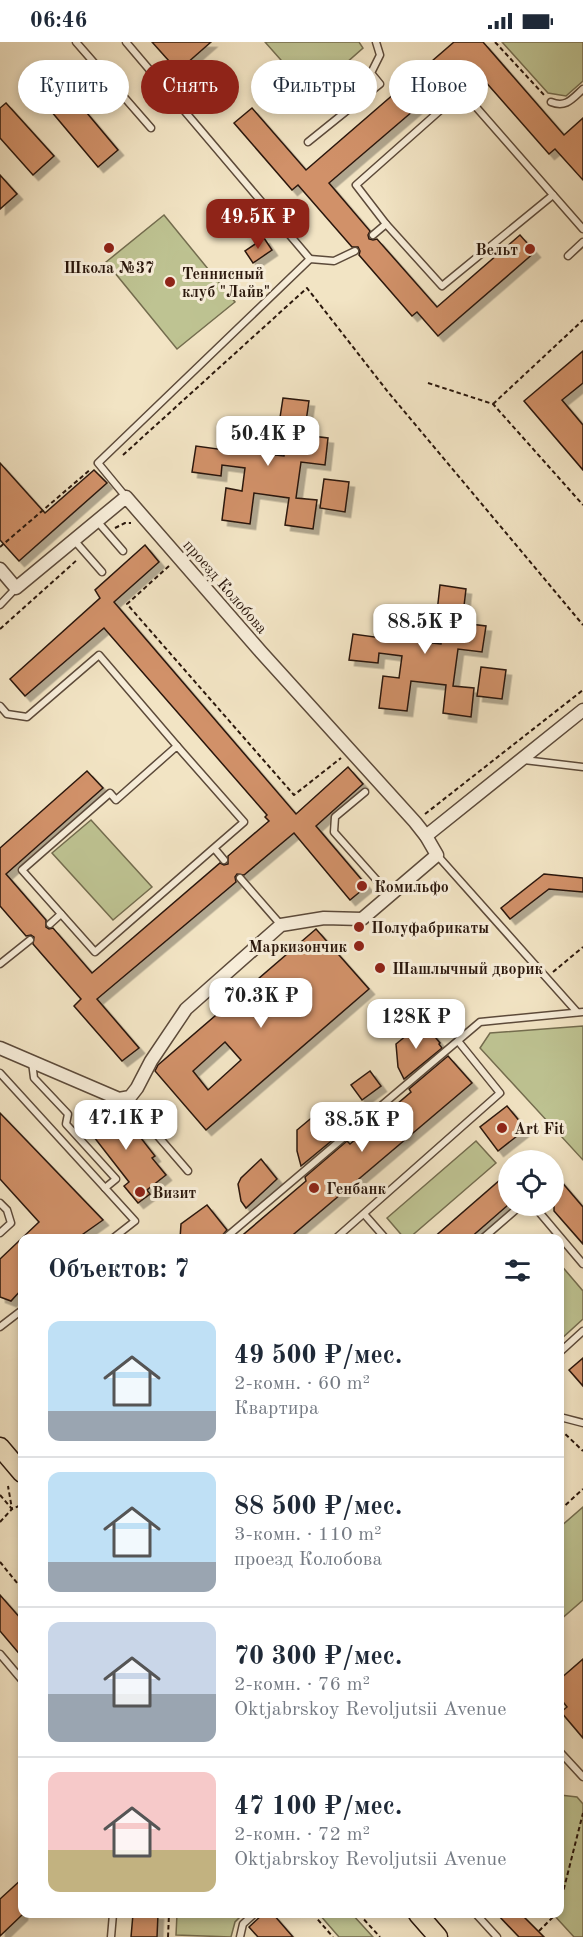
<!DOCTYPE html>
<html lang="ru">
<meta charset="utf-8">
<style>
:root{--surface:#fff;--page:#f2f2f3;--text:#1f2937;--muted:#747a83;--line:#e0e1e3;--accent:#8f2418}
body{margin:0;font-family:"Old Standard TT",serif;background:var(--page);color:var(--text);height:100vh;display:flex;flex-direction:column;font-size:22px;white-space:nowrap}
*{box-sizing:border-box;margin:0}
p{font-size:20px;color:var(--muted)}
.icon{flex:none;width:33px;height:33px;fill:none;stroke:currentColor;stroke-width:2;stroke-linecap:round;stroke-linejoin:round}
.map{position:relative;flex:1;overflow:hidden}
.panel{position:absolute;left:18px;top:1192px;width:546px;height:684px;display:flex;flex-direction:column;background:var(--surface);border-radius:12px;box-shadow:0 3px 9px #0003}
.panel>*{flex:none}
.top-card{position:absolute;left:18px;top:18px;width:548px;height:54px;display:flex;gap:12px}
.controls{position:absolute;left:498px;top:1108px;display:grid;gap:12px}
.controls a{display:grid;place-items:center;width:66px;height:66px;border-radius:50%;background:var(--surface);box-shadow:0 3px 9px #0003;font-size:30px}
.price{position:absolute;translate:-50% -51px;padding:0 14px;border-radius:12px;background:#fff;color:#222;font-size:20px;line-height:39px;filter:drop-shadow(0 2px 3px #0008)}
.price::after{content:'';position:absolute;left:50%;top:36px;width:18px;height:14px;margin-left:-9px;background:inherit;clip-path:polygon(0 0,100% 0,50% 100%)}
.price.selected{background:var(--accent);color:#fff}
ul{padding:0;list-style:none}
li{display:flex;align-items:center;gap:18px;height:150px;padding:0 30px}
li+li{border-top:2px solid var(--line)}
li span{display:grid;place-items:center;flex:none;width:168px;height:120px;border-radius:12px;color:#555}
li>.icon{margin-inline-start:auto}
span .icon{width:72px;height:72px;fill:#fffc;stroke-width:1}
li b{font-size:26px}
h2{display:flex;justify-content:space-between;align-items:center;height:72px;padding:0 30px;font-size:26px}
.pill{padding:0 21px;border-radius:27px;background:var(--surface);box-shadow:0 3px 9px #0003;font-size:21px;line-height:54px}
.pill.selected{background:var(--accent);color:#fff}
.status{display:flex;justify-content:space-between;align-items:center;height:42px;padding:0 30px;background:var(--surface);direction:ltr}
.status svg{height:16px;fill:currentColor}
.map>svg:first-child{display:block}
.green{fill:#bec392;stroke:#746d4f;stroke-width:1.5}
.building{fill:#d19169;stroke:#2a170c;stroke-width:1.5;fill-rule:evenodd;filter:url(#shadow)}
.lines{fill:none;stroke-linecap:round;stroke-linejoin:round}
.lane-casing{stroke:#5c4a3a;stroke-width:9}
.street-casing{stroke:#5c4a3a;stroke-width:15}
.primary-casing{stroke:#2a170c;stroke-width:21}
.path{stroke:#2a170c;stroke-width:2;stroke-dasharray:4.5 3;stroke-linecap:butt}
.lane{stroke:#f7edd9;stroke-width:6}
.street{stroke:#f7edd9;stroke-width:12}
.primary{stroke:#f2e4c4;stroke-width:18}
.poi-dot{fill:#8f2418;stroke:#f7edd9;stroke-width:2}
.labels{text-anchor:middle;stroke-width:6;stroke-linejoin:round;paint-order:stroke}
.poi-label{font-size:16px;font-weight:bold;fill:#2a170c;stroke:#f7edd9;text-anchor:start}
.street-label{font-size:16px;fill:#2a170c;stroke:#f7edd9}
</style>
<div class="status"><b>06:46</b><svg viewBox="0 0 49 12"><path d="M0 12V9h3v3zM5 12V6h3v6zM10 12V3h3v9zM15 12V0h3v12zM26 1h20v11H26zM47 4h2v5h-2z"/></svg></div>
<div class="map">
<svg width="583" height="1895" viewBox="0 0 583 1895">
<defs>
<filter id="shadow"><feDropShadow dx="5.5" dy="5.5" stdDeviation="0" flood-color="#0004"/></filter>
</defs>
<rect width="100%" height="100%" fill="#f2e4c4"/>
<filter id="stains"><feTurbulence type="fractalNoise" baseFrequency=".00333" numOctaves="4"/><feColorMatrix values="0 0 0 0 .2 0 0 0 0 .09 0 0 0 0 .02 0 0 0 .5 -.17"/></filter>
<radialGradient id="worn" r=".72"><stop offset=".6" stop-color="#630" stop-opacity="0"/><stop offset="1" stop-color="#630" stop-opacity=".3"/></radialGradient>
<g class="green">
<path d="M265,0H359L363,6L311,52Z"/>
<path d="M502,0H583V39L566,54L548,51Z"/>
<path d="M164,173L235,260L177,307L106,220Z"/>
<path d="M91,778L152,845L113,878L52,811Z"/>
<path d="M583,984V1118L480,1006L490,991Z"/>
<path d="M476,1099L496,1121L408,1197H405L387,1176Z"/>
<path d="M560,1222L583,1249V1277L560,1298Z"/>
<path d="M583,1465V1558L560,1578V1485Z"/>
<path d="M560,1753L577,1755L583,1762V1895H574L553,1872H560Z"/>
<path d="M177,1872H243L235,1880L231,1895L176,1893Z"/>
<path d="M319,1872H352L373,1895H339Z"/>
</g>
<g class="building">
<path d="M152,0H211L178,29Z"/>
<path d="M454,0H483L564,93L583,76V138L555,107L549,112L469,21L329,141L370,189L368,193L369,197L373,198L377,197L437,265L520,193L535,210L438,294L417,270L412,274L359,213L360,209L358,205H352L298,143L292,148L234,81L252,66L306,128Z"/>
<path d="M71,52L118,108L98,125L51,69Z"/>
<path d="M6,61L54,114L33,133L0,96V66Z"/>
<path d="M0,133L17,152L0,167Z"/>
<path d="M264,196L272,208L253,221L245,209Z"/>
<path d="M583,309V341L562,358L583,383V428L524,359Z"/>
<path d="M283,356L309,359L304,393L328,396L325,423L301,420L296,456L317,458L313,487L285,483L289,456L254,451L250,482L222,478L226,446L242,449L245,426L222,423L221,434L192,430L196,404L232,409L236,384L260,387L257,411L284,414L288,383L279,382Z"/>
<path d="M0,421L45,471L94,428L107,441L19,519L0,498Z"/>
<path d="M324,437L349,440L345,470L320,466Z"/>
<path d="M145,503L159,520L114,560L296,772L348,725L363,742L316,784L367,844L350,858L294,791L244,833L237,832L235,835L236,840L97,957L139,1006L122,1019L74,964L81,957L33,902L34,895L31,893L26,894L0,864V806L87,729L103,746L6,832L46,878V885L49,887L53,886L92,931L220,821L224,823L228,822V814L269,779L265,775L267,773L104,586L25,654L10,637L100,556L95,548Z"/>
<path d="M440,543L466,547L462,581L486,584L482,610L458,607L453,644L474,646L471,675L443,671L446,643L411,639L407,669L379,666L383,634L399,636L402,614L379,611L378,621L349,618L353,592L389,597L393,571L417,575L414,599L441,602L445,571L437,570Z"/>
<path d="M481,625L506,628L502,657L477,654Z"/>
<path d="M544,832L583,836V850L549,847L510,877L501,866Z"/>
<path d="M316,887L369,947L206,1088L155,1029L158,1023ZM225,1000L241,1018L208,1048L193,1029Z"/>
<path d="M423,980L440,1001L439,1002L442,1006L404,1037L398,1025L396,1002Z"/>
<path d="M448,1014L472,1041L288,1197H238L306,1139L305,1135L347,1099L350,1102L411,1050L409,1047Z"/>
<path d="M370,1029L381,1044L362,1058L351,1043Z"/>
<path d="M105,1064L119,1068L155,1114L152,1116L166,1133L147,1148L150,1152L138,1161L124,1144L129,1140L83,1081Z"/>
<path d="M507,1064L526,1087L498,1109L480,1085Z"/>
<path d="M321,1068L341,1091L301,1124L297,1109V1088Z"/>
<path d="M0,1071L103,1178L76,1197H22V1247L11,1259L0,1255V1217L39,1180L0,1137Z"/>
<path d="M261,1117L277,1137L246,1166L241,1159L238,1142L241,1136Z"/>
<path d="M508,1131V1163L469,1197H432Z"/>
<path d="M554,1131L583,1165V1202L554,1169Z"/>
<path d="M207,1163L227,1188L219,1197H180L181,1182Z"/>
<path d="M583,1316V1344L569,1328Z"/>
<path d="M0,1553L22,1578V1615L0,1589Z"/>
<path d="M583,1617V1696L561,1670L567,1665L560,1656V1637Z"/>
<path d="M22,1837V1873L0,1894V1857Z"/>
<path d="M133,1872H158L157,1895H131Z"/>
<path d="M263,1872H273L293,1895H258L249,1885Z"/>
<path d="M497,1872H521L544,1895H519Z"/>
</g>
<g class="lines">
<defs>
<g id="lane">
<path d="M76,0L151,86"/>
<path d="M126,0L310,217"/>
<path d="M551,60C566,66 572,57 583,47"/>
<path d="M308,100L380,42L371,31L380,13L376,0"/>
<path d="M386,182L356,143L462,49L583,187"/>
<path d="M373,193L386,182L442,244L553,153"/>
<path d="M568,214L583,200"/>
<path d="M126,455L98,421L310,217L334,219L355,209"/>
<path d="M97,479L123,509"/>
<path d="M74,498L102,530"/>
<path d="M0,563L16,546"/>
<path d="M0,664L7,672L27,675L99,613L177,704"/>
<path d="M524,718L583,725"/>
<path d="M365,750L335,775L334,790L390,853"/>
<path d="M214,806L95,910L22,828L110,751L116,758L177,704L244,780L214,806L224,818"/>
<path d="M437,813L577,970"/>
<path d="M240,836L281,883"/>
<path d="M50,882L61,872"/>
<path d="M0,922L30,898"/>
<path d="M32,1020L34,1036L68,1072L66,1082L116,1137L105,1146L135,1179L112,1197"/>
<path d="M0,1031L105,1146"/>
<path d="M125,1056L188,1129"/>
<path d="M0,1161L7,1168L11,1181L0,1191"/>
<path d="M534,1164L583,1222"/>
<path d="M364,1172L386,1197"/>
<path d="M224,1197L480,980L583,970"/>
<path d="M335,1197L500,1051L458,999"/>
<path d="M482,1197L520,1164"/>
<path d="M0,1285L22,1268"/>
<path d="M560,1310L583,1289"/>
<path d="M560,1375L583,1381"/>
<path d="M0,1612L22,1638"/>
<path d="M560,1710L583,1735"/>
<path d="M476,1872L497,1895"/>
<path d="M111,1895L113,1872"/>
<path d="M240,1895L243,1882L254,1872"/>
</g>
<g id="street">
<path d="M0,527L16,546L126,455L261,610L415,780L426,794L437,813L362,877L324,876L281,883L186,967L151,1019L137,1046L130,1055L119,1057L0,1006"/>
<path d="M426,794L583,668"/>
</g>
<g id="primary">
<path d="M0,1405L22,1431"/>
<path d="M418,1872L438,1895"/>
</g>
</defs>
<use href="#lane" class="lane-casing"/>
<use href="#street" class="street-casing"/>
<use href="#primary" class="primary-casing"/>
<g class="path">
<path d="M495,0L545,54"/>
<path d="M428,341L493,362L583,463"/>
<path d="M493,362L583,278"/>
<path d="M123,413L307,246L388,350L583,583"/>
<path d="M115,486L125,481H131"/>
<path d="M0,505L91,427"/>
<path d="M169,524L127,562L294,753L341,716"/>
<path d="M0,587L78,517"/>
<path d="M425,772L583,648"/>
<path d="M553,930L583,905"/>
<path d="M560,1387L583,1409"/>
<path d="M0,1453L12,1467L19,1464L22,1467"/>
<path d="M560,1468L583,1447"/>
<path d="M0,1480L12,1467L8,1444"/>
<path d="M0,1520L22,1547"/>
<path d="M560,1862L583,1771"/>
<path d="M313,1872L333,1895"/>
<path d="M359,1872L380,1895"/>
<path d="M539,1889L556,1872"/>
<path d="M168,1895L169,1872"/>
</g>
<use href="#lane" class="lane"/>
<use href="#street" class="street"/>
<use href="#primary" class="primary"/>
</g>
<g class="poi-dot">
<circle cx="109" cy="206" r="6"/>
<circle cx="530" cy="207" r="6"/>
<circle cx="170" cy="240" r="6"/>
<circle cx="362" cy="844" r="6"/>
<circle cx="359" cy="885" r="6"/>
<circle cx="359" cy="904" r="6"/>
<circle cx="380" cy="926" r="6"/>
<circle cx="502" cy="1086" r="6"/>
<circle cx="314" cy="1146" r="6"/>
<circle cx="140" cy="1150" r="6"/>
</g>
<g class="labels">
<g class="poi-label">
<text x="518" y="213" text-anchor="end">Вельт</text>
<text x="109" y="231" text-anchor="middle">Школа №37</text>
<text x="182" y="237">Теннисный<tspan x="182" dy="18">клуб "Лайв"</tspan></text>
<text x="374" y="850">Комильфо</text>
<text x="371" y="891">Полуфабрикаты</text>
<text x="347" y="910" text-anchor="end">Маркизончик</text>
<text x="392" y="932">Шашлычный дворик</text>
<text x="514" y="1092">Art Fit</text>
<text x="326" y="1152">Генбанк</text>
<text x="152" y="1156">Визит</text>
</g>
<g class="street-label">
<text transform="translate(226 544) rotate(49)" y="6">проезд Колобова</text>
</g>
</g>
<rect width="100%" height="100%" filter="url(#stains)"/>
<rect width="100%" height="100%" fill="url(#worn)"/>
</svg>
<div class="controls">
<a><svg class="icon" aria-label="locate" viewBox="0 0 24 24"><circle cx="12" cy="12" r="6"/><path d="M12 2v4M12 18v4M2 12h4M18 12h4"/></svg></a>
</div>
<b class="price selected" style="left:258px;top:208px">49.5K ₽</b>
<b class="price" style="left:268px;top:425px">50.4K ₽</b>
<b class="price" style="left:425px;top:613px">88.5K ₽</b>
<b class="price" style="left:261px;top:987px">70.3K ₽</b>
<b class="price" style="left:416px;top:1008px">128K ₽</b>
<b class="price" style="left:126px;top:1109px">47.1K ₽</b>
<b class="price" style="left:362px;top:1111px">38.5K ₽</b>
<div class="top-card">
<a class="pill">Купить</a>
<a class="pill selected">Снять</a>
<a class="pill">Фильтры</a>
<a class="pill">Новое</a>
</div>
<section class="panel">
<h2>Объектов: 7<svg class="icon" aria-label="filters" viewBox="0 0 24 24"><path d="M4 7h16M4 17h16"/><circle cx="9" cy="7" r="2"/><circle cx="15" cy="17" r="2"/></svg></h2>
<ul>
<li><span style="background:linear-gradient(#bfe0f5 75%,#9aa5b1 0)"><svg class="icon" aria-label="home" viewBox="0 0 24 24"><path d="M3 11l9-7 9 7M6 9v11h12V9"/></svg></span><div><b>49 500 ₽/мес.</b><p>2-комн. · 60 m²</p><p>Квартира</p></div></li>
<li><span style="background:linear-gradient(#bfe0f5 75%,#9aa5b1 0)"><svg class="icon" aria-label="home" viewBox="0 0 24 24"><path d="M3 11l9-7 9 7M6 9v11h12V9"/></svg></span><div><b>88 500 ₽/мес.</b><p>3-комн. · 110 m²</p><p>проезд Колобова</p></div></li>
<li><span style="background:linear-gradient(#c9d6e8 60%,#9aa5b1 0)"><svg class="icon" aria-label="home" viewBox="0 0 24 24"><path d="M3 11l9-7 9 7M6 9v11h12V9"/></svg></span><div><b>70 300 ₽/мес.</b><p>2-комн. · 76 m²</p><p>Oktjabrskoy Revoljutsii Avenue</p></div></li>
<li><span style="background:linear-gradient(#f6c9c9 65%,#c2b280 0)"><svg class="icon" aria-label="home" viewBox="0 0 24 24"><path d="M3 11l9-7 9 7M6 9v11h12V9"/></svg></span><div><b>47 100 ₽/мес.</b><p>2-комн. · 72 m²</p><p>Oktjabrskoy Revoljutsii Avenue</p></div></li>
</ul>
</section>
</div>
